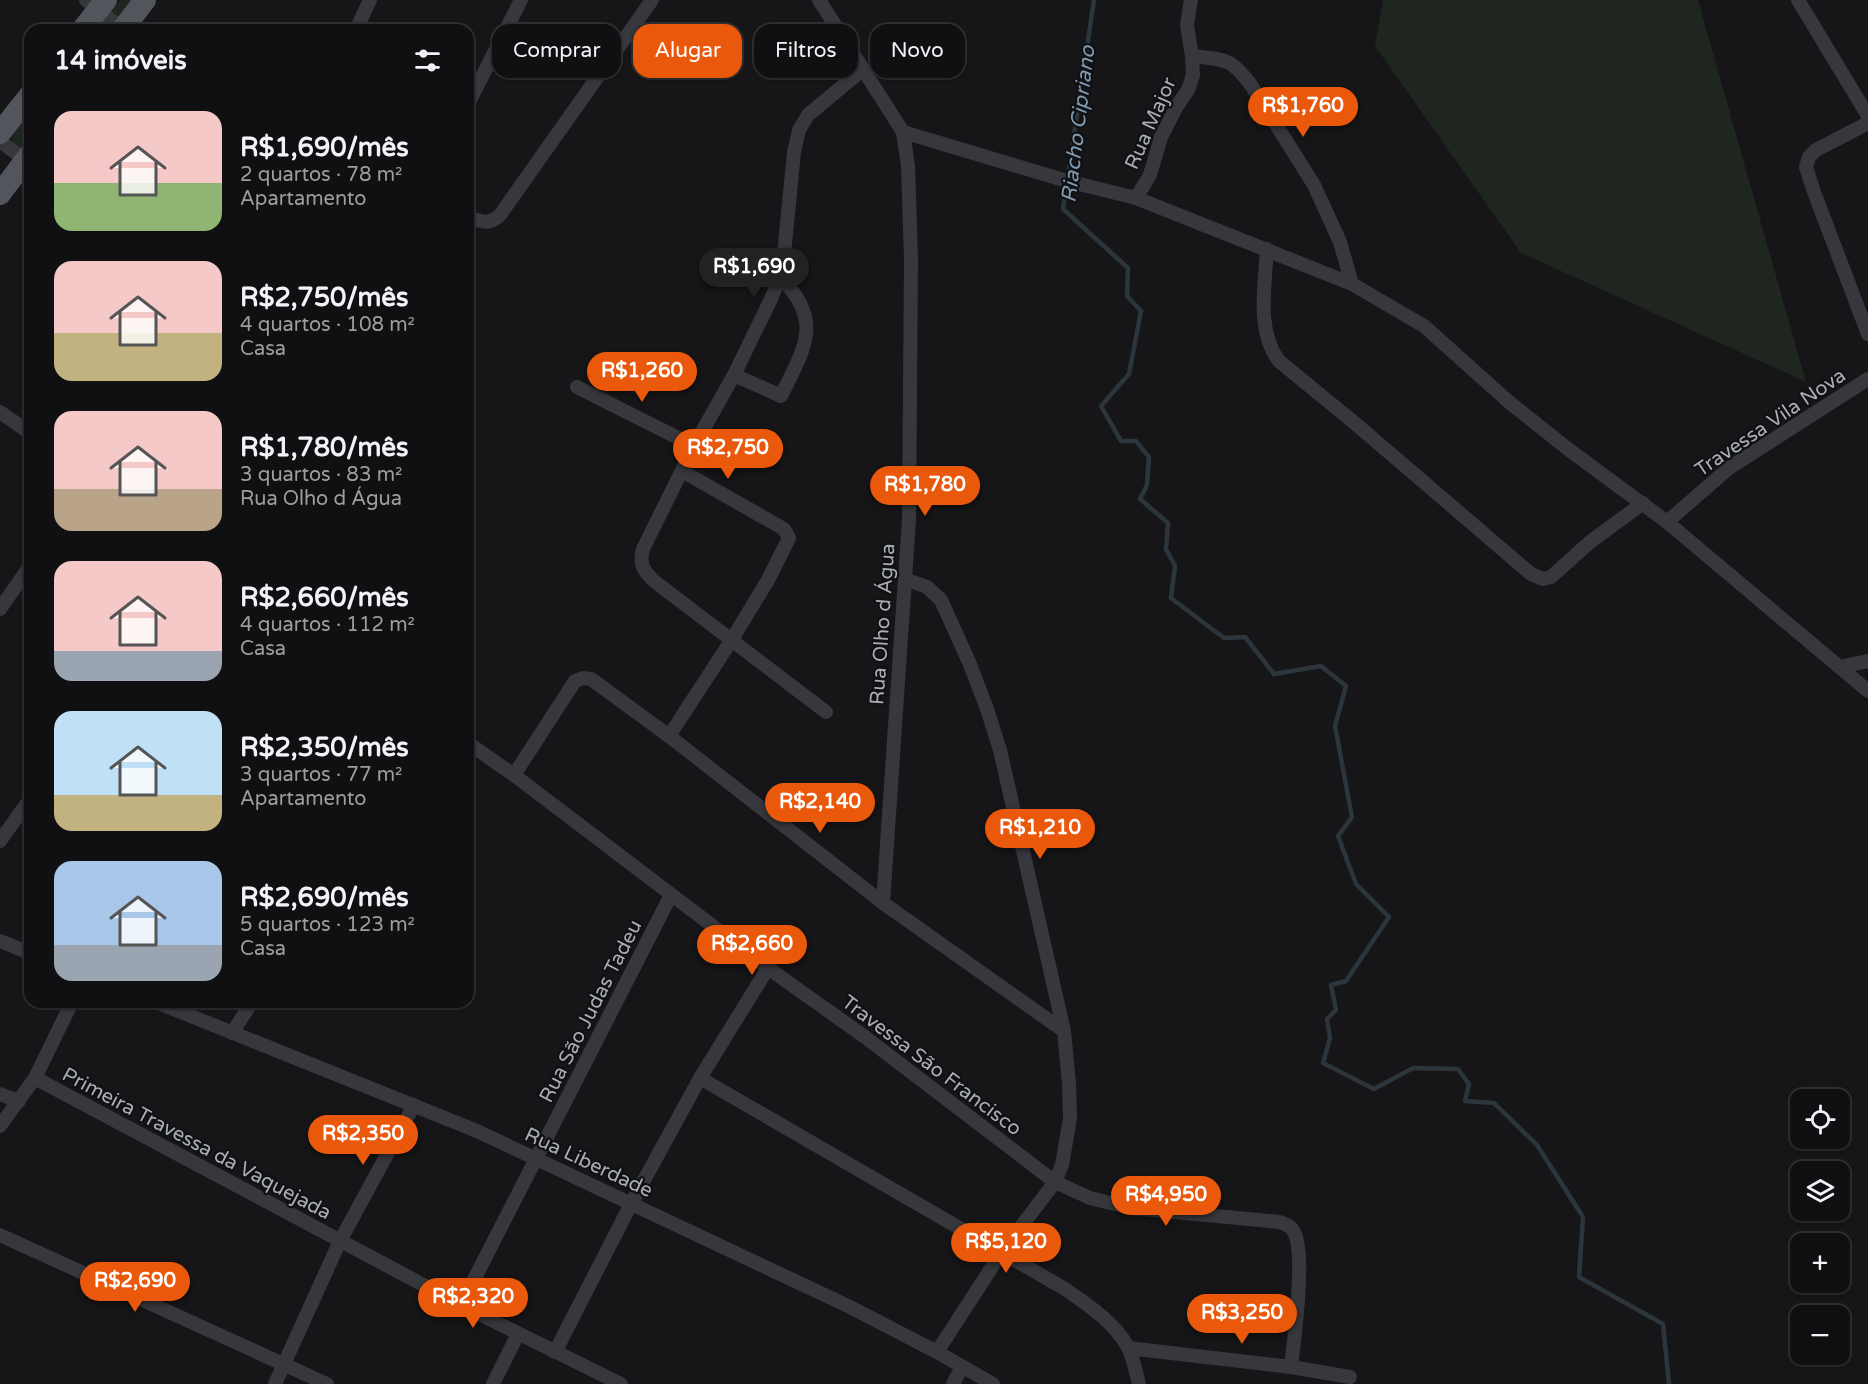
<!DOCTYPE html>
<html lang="pt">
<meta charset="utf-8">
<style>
:root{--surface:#101012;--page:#19191b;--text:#f1f3f6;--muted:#9c9d9f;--line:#303032;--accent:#ea580c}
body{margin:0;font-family:"Varela Round",sans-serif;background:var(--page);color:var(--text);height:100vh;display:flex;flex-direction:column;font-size:22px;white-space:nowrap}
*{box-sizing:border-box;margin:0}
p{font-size:20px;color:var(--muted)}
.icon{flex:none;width:33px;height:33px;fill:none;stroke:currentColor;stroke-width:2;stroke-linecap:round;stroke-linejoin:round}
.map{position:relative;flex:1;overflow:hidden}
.panel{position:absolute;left:24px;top:24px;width:450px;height:984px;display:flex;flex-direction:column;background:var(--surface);border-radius:18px;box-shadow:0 2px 4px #0004,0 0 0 2px var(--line)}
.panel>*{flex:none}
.top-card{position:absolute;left:492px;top:24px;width:570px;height:54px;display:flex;gap:12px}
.controls{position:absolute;left:1790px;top:1089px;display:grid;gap:12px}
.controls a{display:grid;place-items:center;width:60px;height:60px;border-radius:12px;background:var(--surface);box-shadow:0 2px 4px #0004,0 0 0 2px var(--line);font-size:30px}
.price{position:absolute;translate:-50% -51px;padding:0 14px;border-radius:21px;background:var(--accent);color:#fff;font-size:20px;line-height:39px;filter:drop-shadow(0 2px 3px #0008)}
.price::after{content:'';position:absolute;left:50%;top:36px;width:18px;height:14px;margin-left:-9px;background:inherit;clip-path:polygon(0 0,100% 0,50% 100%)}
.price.on{background:#222;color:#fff}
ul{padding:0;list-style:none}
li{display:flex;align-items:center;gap:18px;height:150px;padding:0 30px}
li span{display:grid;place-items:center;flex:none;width:168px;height:120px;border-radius:18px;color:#555}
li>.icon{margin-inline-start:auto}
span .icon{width:72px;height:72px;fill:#fffc;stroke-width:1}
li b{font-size:26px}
h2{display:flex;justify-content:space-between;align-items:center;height:72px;padding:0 30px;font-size:26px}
.tag{padding:0 21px;border-radius:18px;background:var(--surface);box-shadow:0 2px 4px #0004,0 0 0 2px var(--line);font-size:21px;line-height:54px}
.tag.on{background:var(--accent);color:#fff}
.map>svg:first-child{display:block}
.green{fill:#1e261f}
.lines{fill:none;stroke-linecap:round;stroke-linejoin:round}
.stream{stroke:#2c353c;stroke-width:4.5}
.minor{stroke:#37383d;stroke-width:14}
.primary{stroke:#53555c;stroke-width:22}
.labels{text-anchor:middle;stroke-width:4.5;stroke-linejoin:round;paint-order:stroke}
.street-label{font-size:20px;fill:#a8adb8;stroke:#111113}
.water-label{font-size:21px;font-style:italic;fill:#7f9bb3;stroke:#111113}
</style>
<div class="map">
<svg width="1868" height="1384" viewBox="0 0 1868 1384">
<rect width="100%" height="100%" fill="#161618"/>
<g class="green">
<path d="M120,0H138L122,21L111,18V11Z"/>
<path d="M1383,0H1698L1806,382L1521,253L1375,46Z"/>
<path d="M30,112V144L20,150L13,146C8,132 21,122 30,112Z"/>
</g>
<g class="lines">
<path class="stream" d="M1094,0L1063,209L1128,268L1127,296L1141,311L1129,374L1101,406L1121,441H1136L1149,457L1147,485L1140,499L1168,523L1166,549L1175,566L1171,598L1224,638L1245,637L1274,674L1321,666L1346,686L1335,726L1352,817L1338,836L1356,884L1389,917L1346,981L1331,985L1336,1010L1327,1019L1330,1038L1323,1063L1374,1089L1413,1068L1458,1069L1469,1084L1465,1101L1494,1103L1537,1145L1583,1217L1579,1277L1663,1324L1669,1384"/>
<g class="minor">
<path d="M86,0L123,29"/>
<path d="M819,0L903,132L908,166L911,258L909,520L883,903"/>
<path d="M1798,0L1868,116"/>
<path d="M356,30L370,0"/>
<path d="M1192,56C1225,60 1230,57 1251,85L1314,185L1340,242L1352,284"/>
<path d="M468,104L521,0"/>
<path d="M1868,123L1816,150L1809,157L1806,167L1814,192L1868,334"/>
<path d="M903,132L1067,181L1136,198L1150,175L1161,137L1177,106L1188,90L1193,75L1192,56L1187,25L1191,0"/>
<path d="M0,141L30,164"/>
<path d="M1136,198L1352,284L1424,326L1509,402L1568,449L1667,522L1868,691"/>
<path d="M468,217C481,222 490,225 500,215L652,0"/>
<path d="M1267,249C1265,285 1256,331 1279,361L1357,425L1531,574L1543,579L1551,577L1590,542L1643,503"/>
<path d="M734,375L781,396C805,347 824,321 780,277"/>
<path d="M577,387L694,446"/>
<path d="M0,412L30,433"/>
<path d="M1667,522L1729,468L1868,379"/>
<path d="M905,579L927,587L941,600L969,662L987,709L1000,750L1064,1031L1069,1084L1070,1118L1062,1165L1055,1182L1001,1253L937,1352"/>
<path d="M0,609L30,566"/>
<path d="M1839,667L1868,661"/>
<path d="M826,712L654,581C643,570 639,565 643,549L694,446L734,375L771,299L780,277L785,244L794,152L799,130L808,115L862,70"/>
<path d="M669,736L731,641L768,580L789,538L784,529L682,471"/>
<path d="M468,743L514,775L768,968L865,1037L1055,1182L1090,1198L1131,1208L1279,1222C1286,1224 1291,1226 1294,1232C1306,1253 1294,1341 1291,1367"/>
<path d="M514,775L575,681L583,678L591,679L669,736L883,903L1064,1031"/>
<path d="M0,841L30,799"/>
<path d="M0,941L30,953"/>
<path d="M156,1002L477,1131L848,1306L937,1352L993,1384"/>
<path d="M232,1033L252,1002"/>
<path d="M35,1078L461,1305L621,1384"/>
<path d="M700,1078L1065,1289C1088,1305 1114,1322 1128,1347C1133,1358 1136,1372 1139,1384"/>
<path d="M0,1094L19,1101"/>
<path d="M0,1126L35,1078L72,1002"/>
<path d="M0,1235L327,1384"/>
<path d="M461,1305L671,895"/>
<path d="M1128,1348L1291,1367L1350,1377"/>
<path d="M555,1352L631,1204L700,1078L768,968"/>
<path d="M275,1384L340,1241L414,1105"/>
<path d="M493,1384L518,1334"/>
<path d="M953,1384L962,1367"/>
</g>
<g class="primary">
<path d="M82,30L106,0"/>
<path d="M122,30L145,0"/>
<path d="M0,133L30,95"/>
<path d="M0,194L30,154"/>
</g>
</g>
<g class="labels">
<g class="street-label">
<text transform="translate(1150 123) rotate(-66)" y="7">Rua Major</text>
<text transform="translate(1770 422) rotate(-34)" y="7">Travessa Vila Nova</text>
<text transform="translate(882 624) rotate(-86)" y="7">Rua Olho d Água</text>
<text transform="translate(590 1011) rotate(-63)" y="7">Rua São Judas Tadeu</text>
<text transform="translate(932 1065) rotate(37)" y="7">Travessa São Francisco</text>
<text transform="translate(197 1143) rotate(28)" y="7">Primeira Travessa da Vaquejada</text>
<text transform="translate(589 1162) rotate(25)" y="7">Rua Liberdade</text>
</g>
<g class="water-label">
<text transform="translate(1078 124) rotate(-83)" y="7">Riacho Cipriano</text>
</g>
</g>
</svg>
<div class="controls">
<a><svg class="icon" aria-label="locate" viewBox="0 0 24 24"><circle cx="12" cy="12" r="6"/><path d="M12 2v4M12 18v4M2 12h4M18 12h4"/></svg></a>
<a><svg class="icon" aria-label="layers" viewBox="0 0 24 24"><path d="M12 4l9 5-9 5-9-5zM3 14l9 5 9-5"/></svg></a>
<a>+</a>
<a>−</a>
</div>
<b class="price" style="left:1303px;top:138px">R$1,760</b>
<b class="price on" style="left:754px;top:299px">R$1,690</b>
<b class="price" style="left:642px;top:403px">R$1,260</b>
<b class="price" style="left:728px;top:480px">R$2,750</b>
<b class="price" style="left:925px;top:517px">R$1,780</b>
<b class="price" style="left:820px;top:834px">R$2,140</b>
<b class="price" style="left:1040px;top:860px">R$1,210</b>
<b class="price" style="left:752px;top:976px">R$2,660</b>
<b class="price" style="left:363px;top:1166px">R$2,350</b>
<b class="price" style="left:1166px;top:1227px">R$4,950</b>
<b class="price" style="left:1006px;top:1274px">R$5,120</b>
<b class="price" style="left:135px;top:1313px">R$2,690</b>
<b class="price" style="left:473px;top:1329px">R$2,320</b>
<b class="price" style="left:1242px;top:1345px">R$3,250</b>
<div class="top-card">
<a class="tag">Comprar</a>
<a class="tag on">Alugar</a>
<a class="tag">Filtros</a>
<a class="tag">Novo</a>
</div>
<section class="panel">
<h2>14 imóveis<svg class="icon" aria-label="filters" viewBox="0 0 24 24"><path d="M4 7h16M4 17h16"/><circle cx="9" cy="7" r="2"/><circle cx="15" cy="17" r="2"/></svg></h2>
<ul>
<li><span style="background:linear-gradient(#f6c9c9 60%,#8fb573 0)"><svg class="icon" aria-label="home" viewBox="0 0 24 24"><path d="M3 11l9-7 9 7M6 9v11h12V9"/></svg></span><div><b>R$1,690/mês</b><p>2 quartos · 78 m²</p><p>Apartamento</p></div></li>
<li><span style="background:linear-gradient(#f6c9c9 60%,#c2b280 0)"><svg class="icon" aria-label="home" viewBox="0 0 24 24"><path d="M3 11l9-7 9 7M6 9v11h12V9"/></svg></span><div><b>R$2,750/mês</b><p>4 quartos · 108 m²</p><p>Casa</p></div></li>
<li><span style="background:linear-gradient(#f6c9c9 65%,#b9a48a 0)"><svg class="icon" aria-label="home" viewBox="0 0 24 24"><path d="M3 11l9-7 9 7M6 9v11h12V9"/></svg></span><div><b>R$1,780/mês</b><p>3 quartos · 83 m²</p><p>Rua Olho d Água</p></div></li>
<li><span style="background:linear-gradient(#f6c9c9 75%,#9aa5b1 0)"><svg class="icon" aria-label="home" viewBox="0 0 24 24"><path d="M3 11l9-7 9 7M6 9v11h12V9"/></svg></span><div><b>R$2,660/mês</b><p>4 quartos · 112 m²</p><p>Casa</p></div></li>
<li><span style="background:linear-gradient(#bfe0f5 70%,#c2b280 0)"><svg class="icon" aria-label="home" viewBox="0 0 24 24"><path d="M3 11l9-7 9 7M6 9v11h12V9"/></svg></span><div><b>R$2,350/mês</b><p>3 quartos · 77 m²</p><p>Apartamento</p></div></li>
<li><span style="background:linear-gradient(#a9c7e8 70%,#9aa5b1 0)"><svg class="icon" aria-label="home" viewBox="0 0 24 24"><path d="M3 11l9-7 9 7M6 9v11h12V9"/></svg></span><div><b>R$2,690/mês</b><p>5 quartos · 123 m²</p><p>Casa</p></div></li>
</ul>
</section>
</div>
